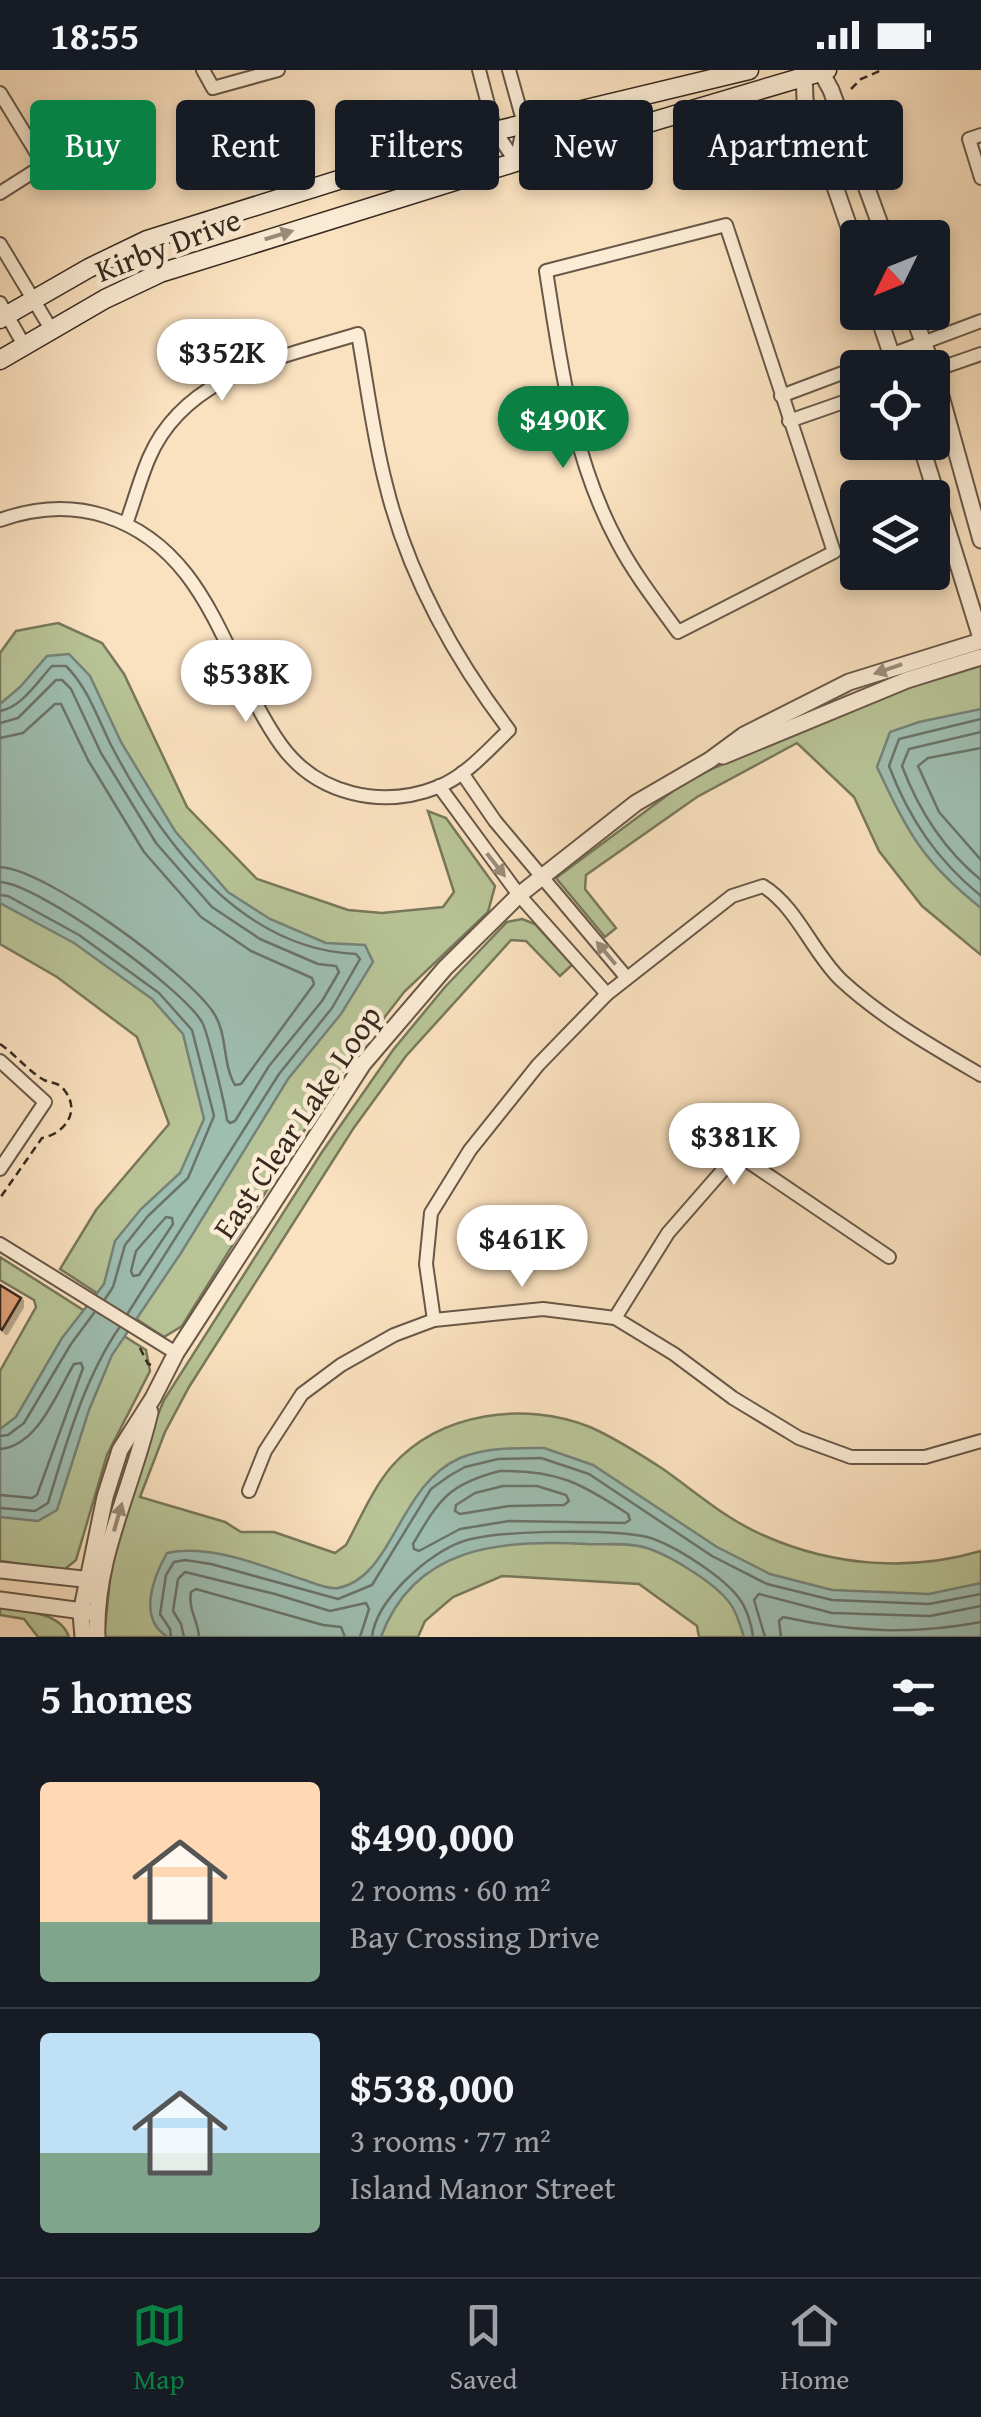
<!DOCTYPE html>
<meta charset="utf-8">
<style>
:root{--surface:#171b24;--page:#20242c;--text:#f1f3f6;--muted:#9ea1a6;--line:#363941;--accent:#0b8043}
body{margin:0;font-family:"Gentium Book Plus",serif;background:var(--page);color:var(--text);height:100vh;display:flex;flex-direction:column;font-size:38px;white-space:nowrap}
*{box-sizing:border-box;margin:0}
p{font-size:32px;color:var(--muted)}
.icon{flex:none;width:55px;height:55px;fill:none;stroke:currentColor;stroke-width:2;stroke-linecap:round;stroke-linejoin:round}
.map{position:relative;height:1567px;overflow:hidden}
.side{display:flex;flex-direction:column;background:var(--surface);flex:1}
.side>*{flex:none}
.guide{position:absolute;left:30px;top:30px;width:922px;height:90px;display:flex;gap:20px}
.needle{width:65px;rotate:227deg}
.fabs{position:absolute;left:840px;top:150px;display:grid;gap:20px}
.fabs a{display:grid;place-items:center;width:110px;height:110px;border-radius:10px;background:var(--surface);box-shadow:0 5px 15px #0003;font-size:50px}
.price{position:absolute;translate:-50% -85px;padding:0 22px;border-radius:35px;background:#fff;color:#222;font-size:32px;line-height:65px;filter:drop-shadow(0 2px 5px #0008)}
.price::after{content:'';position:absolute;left:50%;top:60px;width:30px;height:22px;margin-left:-15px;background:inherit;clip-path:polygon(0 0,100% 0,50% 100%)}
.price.selected{background:var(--accent);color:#fff}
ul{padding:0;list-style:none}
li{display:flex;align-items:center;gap:30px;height:250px;padding:0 40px}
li+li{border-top:2px solid var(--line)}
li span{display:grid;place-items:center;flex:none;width:280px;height:200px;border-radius:10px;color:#555}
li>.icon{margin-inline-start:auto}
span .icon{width:120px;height:120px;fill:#fffc;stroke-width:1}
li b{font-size:42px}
h2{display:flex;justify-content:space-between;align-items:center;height:120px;padding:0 40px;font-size:42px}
.chip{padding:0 35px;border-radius:10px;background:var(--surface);box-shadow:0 5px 15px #0003;font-size:35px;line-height:90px}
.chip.selected{background:var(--accent);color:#fff}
.status{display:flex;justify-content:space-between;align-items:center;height:70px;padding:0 50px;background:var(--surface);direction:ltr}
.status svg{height:28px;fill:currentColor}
.dock{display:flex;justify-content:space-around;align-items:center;height:140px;border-top:2px solid var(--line);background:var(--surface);font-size:28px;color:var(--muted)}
.dock a{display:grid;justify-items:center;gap:5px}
.dock .selected{color:var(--accent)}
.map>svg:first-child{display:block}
.green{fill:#b8c497;stroke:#78785c;stroke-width:2.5}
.water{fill:#9ebeb2;stroke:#758378;stroke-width:2.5}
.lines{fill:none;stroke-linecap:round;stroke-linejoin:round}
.shore{stroke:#6a746a;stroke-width:2.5}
.building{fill:#dea177;stroke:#372b21;stroke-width:2.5;filter:url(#shadow)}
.minor-casing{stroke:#685848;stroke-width:16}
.tertiary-casing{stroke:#685848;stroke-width:19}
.secondary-casing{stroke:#372b21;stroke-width:21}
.path{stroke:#372b21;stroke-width:2.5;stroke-dasharray:8 5;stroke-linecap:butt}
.minor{stroke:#fcecd5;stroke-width:12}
.tertiary{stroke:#fcecd5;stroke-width:15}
.secondary{stroke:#fcecd5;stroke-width:18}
.oneway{fill:#9a8c7b}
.labels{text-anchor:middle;stroke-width:9;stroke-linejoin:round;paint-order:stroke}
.street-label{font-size:32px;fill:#372b21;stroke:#fcecd5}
</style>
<div class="status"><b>18:55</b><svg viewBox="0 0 49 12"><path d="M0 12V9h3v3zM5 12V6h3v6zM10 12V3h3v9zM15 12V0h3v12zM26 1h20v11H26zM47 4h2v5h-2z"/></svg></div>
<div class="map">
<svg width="981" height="1567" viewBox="0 0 981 1567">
<defs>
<filter id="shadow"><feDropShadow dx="4.5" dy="4.5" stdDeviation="0" flood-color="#0004"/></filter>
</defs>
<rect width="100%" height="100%" fill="#fae1bf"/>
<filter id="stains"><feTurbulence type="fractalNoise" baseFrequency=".002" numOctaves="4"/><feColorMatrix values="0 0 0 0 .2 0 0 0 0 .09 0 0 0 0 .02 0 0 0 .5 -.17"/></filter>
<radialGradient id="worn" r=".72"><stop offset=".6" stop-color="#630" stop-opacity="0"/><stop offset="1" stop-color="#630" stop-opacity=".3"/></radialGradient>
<g class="green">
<path d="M58,553L102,573L124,604L187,737L257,809L348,840L382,843L443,837L454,822L428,741L446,748L495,816L488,842L404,922L334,1013L182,1256L164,1267L60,1199L96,1140L169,1054L137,967L57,907L0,874V583L16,561Z"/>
<path d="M981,593V885L922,836L879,781L854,727L797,673L697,727L586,805L585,819L616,858L605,867L556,808L689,709L853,637Z"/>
<path d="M522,849L535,854L572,895L560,906L526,871L511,870L406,986L353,1059L189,1317L165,1362L140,1427L225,1452L241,1462H274L335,1483L346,1475C360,1449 373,1418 392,1396C440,1342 525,1331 590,1357C615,1368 640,1384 663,1399C697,1423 727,1450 765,1466C833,1496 910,1502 981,1481V1567H699L697,1556L639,1514L502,1506L453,1527L425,1551L418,1567H104L112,1490L132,1407L164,1330L322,1082L393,980L445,917L507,852Z"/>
<path d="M0,1187L146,1280L150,1301L107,1385L76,1490L64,1500L0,1491V1301L36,1237L34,1230L0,1210Z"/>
<path d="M0,1537C24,1542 60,1541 69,1567H38L24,1549L0,1545Z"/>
</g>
<g class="water">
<path d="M69,584L90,606L121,672L175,761L228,822L270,849L326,873L365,875L373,892L341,944L288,1009L181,1183L112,1285L89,1340L57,1440L38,1451L0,1447V1359L16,1347L62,1268L104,1214L115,1171L141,1139L180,1103L204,1049L183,964L152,929L74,873L0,833V634L20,617L47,586Z"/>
<path d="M981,639V838C923,792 908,763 877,697L890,662L919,652Z"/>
<path d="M544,1378L593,1395L717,1477L770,1504L832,1520L929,1524L981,1513V1567H744C741,1558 738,1547 733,1538C721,1516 671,1486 647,1478C629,1472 604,1475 586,1474C502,1469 414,1476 381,1567H168C138,1550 152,1509 167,1483C209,1474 261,1495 301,1509C312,1512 327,1520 338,1518C394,1507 398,1415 460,1388C486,1377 516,1378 544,1378Z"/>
</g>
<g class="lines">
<g class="shore">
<path d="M0,641C22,637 37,612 52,596H66C88,618 97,647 111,675C161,771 239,879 356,884L360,889L332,938L279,1004L128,1243"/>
<path d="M981,649L899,669L889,696C909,749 937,790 981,826"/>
<path d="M0,653L18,648L56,610H62L71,619L101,683L156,773L212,837L260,869L318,894L336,896L339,902L322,931L269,996L235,1051L230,1053L227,1050C225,1035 208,963 202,952C181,917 39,814 0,812"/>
<path d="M981,662L909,679L902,696C919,741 943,779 981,810"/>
<path d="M0,668L23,663L55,634H61L88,690L144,782L201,847L251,881L312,908L314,914L241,1014L235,1015C222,994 228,963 213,942C187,903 46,799 0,797"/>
<path d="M981,678L928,688L918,696L939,742L981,790"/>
<path d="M0,825L8,826L79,865L159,923L192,960L214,1046L188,1108L148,1146L125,1175L113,1217L105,1229"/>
<path d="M166,1147L172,1148L173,1154L139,1205L133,1206L131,1201L136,1181Z"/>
<path d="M0,1366L8,1365L24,1353L71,1274L94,1243"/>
<path d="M0,1379C38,1376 57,1322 74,1294L81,1293L83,1298L37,1425L32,1428L0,1425"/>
<path d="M500,1401C557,1400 581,1413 628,1444L630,1450L625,1453L509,1451L460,1459L419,1481L414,1479L413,1474C439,1430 448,1414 500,1401Z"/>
<path d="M503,1416H537L566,1425L569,1431L564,1435L509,1436L460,1444L455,1441L456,1435L475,1423Z"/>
<path d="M0,1438L35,1441L48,1433C66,1374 84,1309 119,1258"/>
<path d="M171,1567L170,1559L160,1544L166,1505L174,1492L185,1490L211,1494L338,1529L372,1515L431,1419L449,1406L465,1397L498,1389L541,1388L589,1404L712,1486L767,1514L832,1530L929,1534L981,1524"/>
<path d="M184,1567L181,1554L173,1541L178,1509L185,1502L275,1524L330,1541L366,1533L369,1539L360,1567"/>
<path d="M199,1567C198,1550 188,1540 191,1522L196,1519L323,1555L341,1557L345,1567"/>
<path d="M372,1567C376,1530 429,1482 464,1471C498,1460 612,1459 647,1467C673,1474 726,1508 741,1531C747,1540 752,1556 753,1567"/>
<path d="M765,1567L754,1530L759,1524L832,1543L930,1546L981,1536"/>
<path d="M781,1567L779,1551L783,1547C851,1562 913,1565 981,1552"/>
</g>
</g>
<path class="building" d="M0,1215L21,1228L2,1260L0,1258Z"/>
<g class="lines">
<defs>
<g id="minor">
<path d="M203,0L213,18L278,0"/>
<path d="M479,0L495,61L516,92"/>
<path d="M509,0L524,54L516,92"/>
<path d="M0,23L44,95L0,123"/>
<path d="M981,65L969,69L981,108"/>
<path d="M726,155L834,482L678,562C657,533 635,505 618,473C572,388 561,295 546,201Z"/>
<path d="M0,174L51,259"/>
<path d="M0,233L24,275"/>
<path d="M932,301L981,284"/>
<path d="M781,326L981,251"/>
<path d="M789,351L858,327"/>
<path d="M0,450C34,438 71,435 105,446C211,480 224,595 281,675C317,725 382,739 438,717C466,706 488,680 509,660C453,586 408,505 386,415C373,366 367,314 358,264C280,288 185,304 149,388C140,409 134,432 126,454"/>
<path d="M462,703L495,751L627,908"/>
<path d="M439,716L519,825L607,924"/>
<path d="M0,991L45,1032L0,1099"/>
<path d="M0,1174L176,1283"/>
<path d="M615,1248L668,1163L737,1084L889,1187"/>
<path d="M434,1250L426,1194L431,1143L470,1080L538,995L607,924L732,826L763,816C797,837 812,882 841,910C882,948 933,977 981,1005"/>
<path d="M249,1421L265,1381L302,1324L341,1295L394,1265L434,1250L543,1239L615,1248L674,1284L733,1328L799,1368L851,1387H925L981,1371"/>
</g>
<g id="tertiary">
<path d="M804,0L805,30L858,183"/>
<path d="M820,0L831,20L885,168"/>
<path d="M877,242L896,298"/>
<path d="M912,242L934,301L981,470"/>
<path d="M920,372L981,568"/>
<path d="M723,686L907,610L981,587"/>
<path d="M0,1500L92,1510"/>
<path d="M0,1530L90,1542"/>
<path d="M83,1567L81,1543L105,1427L120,1380L153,1328L176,1283L363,994L445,898L519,825L636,733L710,690L744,665L849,612L981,571"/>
<path d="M97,1567C94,1488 133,1417 150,1342"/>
</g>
<g id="secondary">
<path d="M0,249L89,198L147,170L495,61L749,0"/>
<path d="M0,290L105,229L160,203L516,92L827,0"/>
</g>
</defs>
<use href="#minor" class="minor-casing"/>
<use href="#tertiary" class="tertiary-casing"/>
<use href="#secondary" class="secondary-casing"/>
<g class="path">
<path d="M851,19L861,9L882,0"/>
<path d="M0,974C15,984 28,1001 44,1010C53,1014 59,1012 65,1021C81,1042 64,1064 42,1068L0,1128"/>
<path d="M140,1278L148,1294L152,1295"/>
</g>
<use href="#minor" class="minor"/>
<use href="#tertiary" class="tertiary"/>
<use href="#secondary" class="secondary"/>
</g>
<defs><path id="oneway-solid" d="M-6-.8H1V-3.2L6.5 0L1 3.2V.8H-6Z" transform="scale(2.5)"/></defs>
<g class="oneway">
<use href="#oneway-solid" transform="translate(279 165) rotate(-17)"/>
<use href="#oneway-solid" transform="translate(888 599) rotate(161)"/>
<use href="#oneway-solid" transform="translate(496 795) rotate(52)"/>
<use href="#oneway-solid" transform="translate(606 883) rotate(-130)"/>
<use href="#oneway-solid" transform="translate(118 1447) rotate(-74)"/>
</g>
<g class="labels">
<g class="street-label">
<text transform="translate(168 175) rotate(-21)" y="11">Kirby Drive</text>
<text transform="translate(297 1052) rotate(-56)" y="11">East Clear Lake Loop</text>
</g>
</g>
<rect width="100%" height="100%" filter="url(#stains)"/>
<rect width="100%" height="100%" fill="url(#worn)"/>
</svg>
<div class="fabs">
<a><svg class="needle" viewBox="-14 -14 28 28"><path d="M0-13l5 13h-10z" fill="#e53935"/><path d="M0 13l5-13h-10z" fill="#9ea1a6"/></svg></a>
<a><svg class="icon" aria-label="locate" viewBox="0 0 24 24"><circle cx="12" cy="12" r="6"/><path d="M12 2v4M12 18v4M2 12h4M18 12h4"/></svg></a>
<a><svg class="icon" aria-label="layers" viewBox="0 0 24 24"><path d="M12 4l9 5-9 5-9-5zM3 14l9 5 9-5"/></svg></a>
</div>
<b class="price" style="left:222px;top:334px">$352K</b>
<b class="price selected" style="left:563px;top:401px">$490K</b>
<b class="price" style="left:246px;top:655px">$538K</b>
<b class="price" style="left:734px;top:1118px">$381K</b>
<b class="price" style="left:522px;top:1220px">$461K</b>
<div class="guide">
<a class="chip selected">Buy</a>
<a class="chip">Rent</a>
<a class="chip">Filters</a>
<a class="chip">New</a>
<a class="chip">Apartment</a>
</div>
</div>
<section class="side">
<h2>5 homes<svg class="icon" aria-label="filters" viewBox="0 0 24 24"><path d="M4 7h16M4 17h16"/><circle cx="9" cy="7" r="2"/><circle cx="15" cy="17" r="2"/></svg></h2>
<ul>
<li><span style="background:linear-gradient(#ffd9b3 70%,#7fa58c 0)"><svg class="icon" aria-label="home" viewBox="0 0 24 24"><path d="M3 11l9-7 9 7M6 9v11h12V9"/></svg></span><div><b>$490,000</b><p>2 rooms · 60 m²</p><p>Bay Crossing Drive</p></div></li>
<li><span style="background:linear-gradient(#bfe0f5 60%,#7fa58c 0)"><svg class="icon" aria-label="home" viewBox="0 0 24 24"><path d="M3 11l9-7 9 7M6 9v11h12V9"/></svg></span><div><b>$538,000</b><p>3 rooms · 77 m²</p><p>Island Manor Street</p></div></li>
</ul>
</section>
<nav class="dock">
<a class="selected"><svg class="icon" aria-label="map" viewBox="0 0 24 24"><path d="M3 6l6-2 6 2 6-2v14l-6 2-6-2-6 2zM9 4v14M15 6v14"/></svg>Map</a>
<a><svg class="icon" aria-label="saved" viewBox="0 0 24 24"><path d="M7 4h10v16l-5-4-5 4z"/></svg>Saved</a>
<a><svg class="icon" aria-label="home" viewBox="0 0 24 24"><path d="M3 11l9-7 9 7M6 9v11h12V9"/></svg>Home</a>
</nav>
